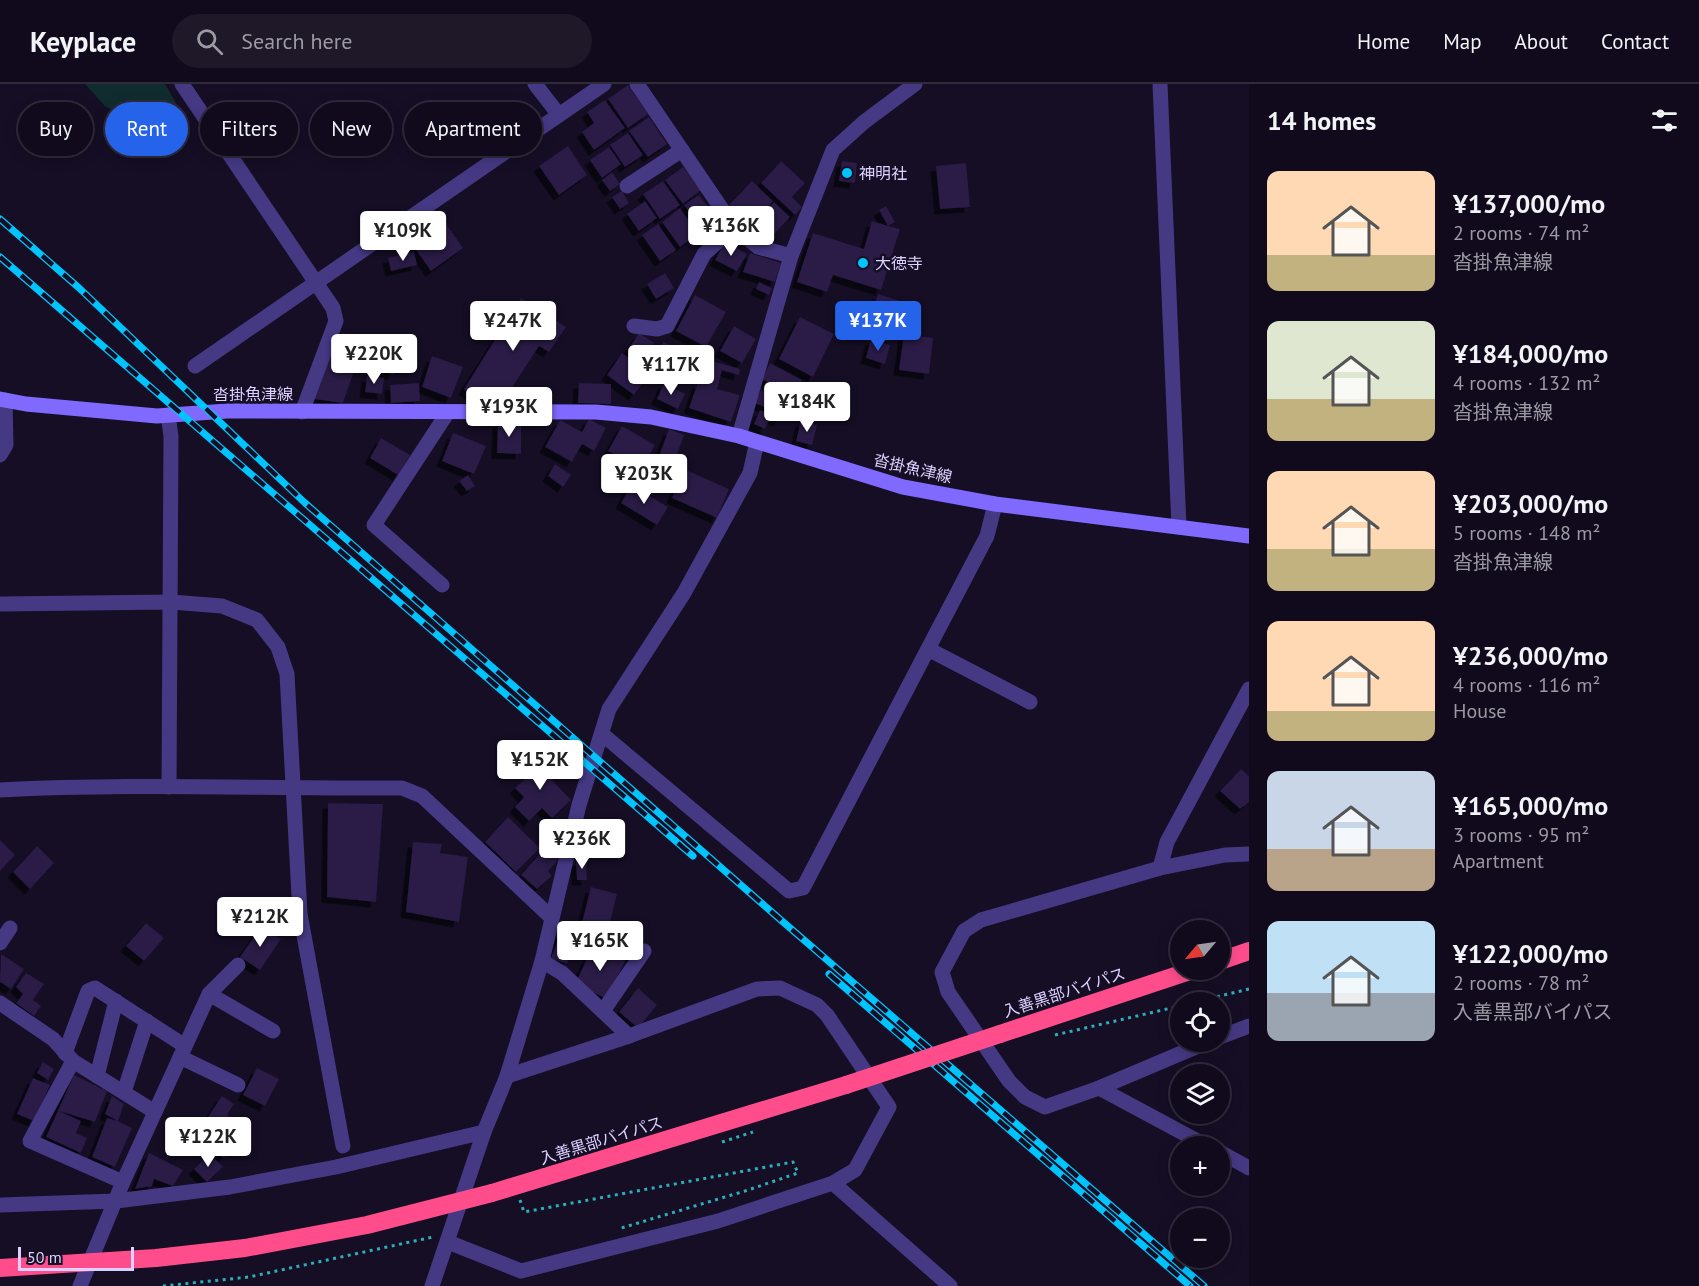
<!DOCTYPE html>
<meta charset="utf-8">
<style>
:root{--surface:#100a1c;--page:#1e1829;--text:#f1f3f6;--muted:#9c9aa3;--line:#302b3b;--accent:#2563eb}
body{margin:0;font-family:"PT Sans","Noto Sans JP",sans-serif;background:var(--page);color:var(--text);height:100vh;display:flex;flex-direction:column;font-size:22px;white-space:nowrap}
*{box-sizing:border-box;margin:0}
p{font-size:20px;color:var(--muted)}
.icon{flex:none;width:33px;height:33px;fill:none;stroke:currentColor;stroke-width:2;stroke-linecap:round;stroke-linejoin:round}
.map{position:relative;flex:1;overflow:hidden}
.sheet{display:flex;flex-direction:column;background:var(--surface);width:450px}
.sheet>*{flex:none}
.banner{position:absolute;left:18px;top:18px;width:570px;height:54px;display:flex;gap:12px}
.needle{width:39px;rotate:241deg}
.controls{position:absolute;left:1170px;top:836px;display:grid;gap:12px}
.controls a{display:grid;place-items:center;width:60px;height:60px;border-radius:50%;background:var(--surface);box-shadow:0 3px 15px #0003,0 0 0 2px var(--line);font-size:30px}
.scale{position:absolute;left:18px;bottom:15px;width:116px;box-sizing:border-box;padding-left:6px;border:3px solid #ddd2ff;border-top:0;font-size:16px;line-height:21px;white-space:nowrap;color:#ddd2ff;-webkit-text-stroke:4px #150e25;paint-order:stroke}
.price{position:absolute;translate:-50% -51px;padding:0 14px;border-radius:6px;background:#fff;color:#222;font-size:20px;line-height:39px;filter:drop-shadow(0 2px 3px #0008)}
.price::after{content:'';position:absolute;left:50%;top:36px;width:18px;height:14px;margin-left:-9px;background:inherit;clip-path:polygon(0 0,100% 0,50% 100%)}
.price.on{background:var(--accent);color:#fff}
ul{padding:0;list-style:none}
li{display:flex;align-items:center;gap:18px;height:150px;padding:0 18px}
li span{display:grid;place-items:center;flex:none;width:168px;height:120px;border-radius:12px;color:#555}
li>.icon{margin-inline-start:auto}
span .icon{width:72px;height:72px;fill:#fffc;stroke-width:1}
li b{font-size:26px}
h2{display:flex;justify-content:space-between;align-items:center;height:72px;padding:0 18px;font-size:26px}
.chip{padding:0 21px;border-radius:27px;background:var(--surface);box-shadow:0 3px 15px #0003,0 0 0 2px var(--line);font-size:21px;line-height:54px}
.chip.on{background:var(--accent);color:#fff}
header{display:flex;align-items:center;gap:36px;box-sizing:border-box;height:84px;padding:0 30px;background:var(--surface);border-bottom:2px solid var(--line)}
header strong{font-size:28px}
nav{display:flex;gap:33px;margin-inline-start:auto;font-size:21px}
.search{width:420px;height:54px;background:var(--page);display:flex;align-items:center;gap:15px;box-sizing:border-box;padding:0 21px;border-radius:33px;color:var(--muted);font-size:22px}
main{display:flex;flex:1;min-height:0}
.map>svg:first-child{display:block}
.green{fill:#112c2f}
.building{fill:#291a46;filter:url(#shadow)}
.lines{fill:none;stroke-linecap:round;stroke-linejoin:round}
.path{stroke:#2eaeb7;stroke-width:3;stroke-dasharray:3 4.5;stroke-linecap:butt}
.street{stroke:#453984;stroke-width:15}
.secondary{stroke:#8069ff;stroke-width:15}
.highway{stroke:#ff4d8c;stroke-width:18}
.rail-casing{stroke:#00c4fd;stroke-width:7}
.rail{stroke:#150e25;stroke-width:4.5;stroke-dasharray:14;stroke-linecap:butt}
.highway-bridge{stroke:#ff4d8c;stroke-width:18}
.poi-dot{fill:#00c4fd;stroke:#150e25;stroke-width:2}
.labels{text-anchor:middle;stroke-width:5;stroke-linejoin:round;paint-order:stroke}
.poi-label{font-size:16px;fill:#ddd2ff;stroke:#150e25;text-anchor:start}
.street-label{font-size:16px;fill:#ddd2ff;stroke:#150e25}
</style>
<header>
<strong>Keyplace</strong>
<div class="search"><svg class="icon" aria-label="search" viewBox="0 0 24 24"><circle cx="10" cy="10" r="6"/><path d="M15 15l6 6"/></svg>Search here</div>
<nav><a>Home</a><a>Map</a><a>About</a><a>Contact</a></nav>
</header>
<main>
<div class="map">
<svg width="1249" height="1202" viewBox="0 0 1249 1202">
<defs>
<filter id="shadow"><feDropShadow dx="-5.5" dy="5.5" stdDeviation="0" flood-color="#0009"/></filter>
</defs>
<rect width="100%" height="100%" fill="#150e25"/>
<path class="green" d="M85,0H165L177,21L176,37L140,60L120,28L106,23Z"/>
<g class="building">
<path d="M628,1L648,30L628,44L608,15Z"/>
<path d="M605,16L625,44L594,66L582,48L594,39L587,28Z"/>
<path d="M649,33L667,60L648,73L629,47Z"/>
<path d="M628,49L643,71L625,83L610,61Z"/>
<path d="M568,62L587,91L559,111L539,82Z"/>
<path d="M609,63L621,80L602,94L590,76Z"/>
<path d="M781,77L805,99L792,113L802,123L795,131L761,99Z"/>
<path d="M842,77L857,79L855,99L839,97Z"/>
<path d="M966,79L970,123L940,125L936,82Z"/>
<path d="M683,83L701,106L683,120L665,96Z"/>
<path d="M612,88L620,100L610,107L602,96Z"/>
<path d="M663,97L680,121L660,135L643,110Z"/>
<path d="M752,97L773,117L747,144L726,124Z"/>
<path d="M622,107L629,119L620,125L612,113Z"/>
<path d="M699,111L718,136L703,146L684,121Z"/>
<path d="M645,117L657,134L639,147L627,130Z"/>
<path d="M774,118L790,133L765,160L749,145Z"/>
<path d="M886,122L895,138L888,142L900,145L881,206L833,191L827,208L797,198L813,149L864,165L872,137L888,142L879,126Z"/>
<path d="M680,124L698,150L680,163L662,138Z"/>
<path d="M444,137L463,164L431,187L412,160Z"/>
<path d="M658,140L676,166L660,177L642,151Z"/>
<path d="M725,158L747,170L737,187L715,176Z"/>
<path d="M414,168L417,181L391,187L388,174Z"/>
<path d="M750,169L781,179L775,198L743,188Z"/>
<path d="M665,189L674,204L656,215L647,200Z"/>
<path d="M759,198L772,204L769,211L756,205Z"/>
<path d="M878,210L900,217L894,235L872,228Z"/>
<path d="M695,211L726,228L706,263L676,247Z"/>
<path d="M521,214L566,243L549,268L539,262L504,316L481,317L464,305Z"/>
<path d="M800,233L834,250L813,293L779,275Z"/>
<path d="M734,242L756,255L742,279L720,267Z"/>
<path d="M343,249L368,258L364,270L373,252L404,265L393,291L362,278V276L337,266Z"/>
<path d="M639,249L654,259L643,276L628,266Z"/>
<path d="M904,250L933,254L929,290L899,286Z"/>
<path d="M871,255L890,261L885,280L866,274Z"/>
<path d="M663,258L690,269L679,297L652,286Z"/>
<path d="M622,269L650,289L634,311L607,291Z"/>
<path d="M331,270L356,281L343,319L314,315Z"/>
<path d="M432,272L463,283L451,314L422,303Z"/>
<path d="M709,276L740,285L739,291L722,286L717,305L740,311L731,338L689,324L698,298L702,300Z"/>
<path d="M770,279L802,296L794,311L762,295Z"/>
<path d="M367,292L384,294L382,310L365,308Z"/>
<path d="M419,299L420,317L391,319L390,301Z"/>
<path d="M579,299L611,300V320L578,319Z"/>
<path d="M664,299L685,310L678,325L657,315Z"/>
<path d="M761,306L788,317L779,337L773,335L776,328L755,319Z"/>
<path d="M760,326L771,331L765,345L754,340Z"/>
<path d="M589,335L606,344L594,367L582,360L572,378L545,363L560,336L582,348Z"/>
<path d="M801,337L817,341L812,361L796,357Z"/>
<path d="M498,338L521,339V370L497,369Z"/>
<path d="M622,342L655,361L641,386L608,367Z"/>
<path d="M669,345L684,351L669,393L653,388Z"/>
<path d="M453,349L486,362L474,390L442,377Z"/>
<path d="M381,354L410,371L398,391L370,374Z"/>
<path d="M555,380L571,391L563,403L548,392Z"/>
<path d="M684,385L729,405L717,434L672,414Z"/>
<path d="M468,391L475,402L467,407L459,397Z"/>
<path d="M631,401L668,423L657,441L621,419Z"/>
<path d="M537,669L554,687L549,693L571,716L552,734L542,724L529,737L515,723L524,713L515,704L530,690L523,683Z"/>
<path d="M1241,685L1249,692V718L1240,725L1220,707Z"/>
<path d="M328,719L383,720L376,818L327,813Z"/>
<path d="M508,733L540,764L516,788L485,758Z"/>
<path d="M0,756L15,771L0,787Z"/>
<path d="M413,758L442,760L440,769L468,773L459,838L406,828Z"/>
<path d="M37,762L54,779L30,805L13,788Z"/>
<path d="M546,763L558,776L548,787L552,792L537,805L521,791Z"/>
<path d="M586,776L587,796H577L576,777Z"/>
<path d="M591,803L617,810L605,858L579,851Z"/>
<path d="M146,839L164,854L144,877L126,862Z"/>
<path d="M261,843L281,855L260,886L240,873Z"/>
<path d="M561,848L577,855L567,880L551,874Z"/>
<path d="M622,848L641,861L633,873L614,860Z"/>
<path d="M594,860L626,875L607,915L575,900Z"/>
<path d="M1,870L24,885L11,905L0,898Z"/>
<path d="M26,889L44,900L33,916L41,922L34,932L16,919L23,910L16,903Z"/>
<path d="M638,904L657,921L638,944L619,928Z"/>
<path d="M43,978L54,985L48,996L37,989Z"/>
<path d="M257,984L279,995L265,1022L243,1011Z"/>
<path d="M74,991L107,1007L95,1038L59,1027L81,1037L76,1049L87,1054L81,1069L46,1053Z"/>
<path d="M33,994L50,1001L34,1037L17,1030Z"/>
<path d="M112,1012L124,1020L118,1037L132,1044L115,1083L92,1073L107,1034L118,1037L105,1030Z"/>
<path d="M222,1012L234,1020L227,1031L245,1043L224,1074L194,1054Z"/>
<path d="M149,1069L183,1086L173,1102L154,1095L152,1102L135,1105Z"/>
<path d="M210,1070L223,1083L207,1098L194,1085Z"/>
</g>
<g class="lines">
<g class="path">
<path d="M1195,918L1249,905"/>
<path d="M1055,951L1180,922"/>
<path d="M722,1058L753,1048"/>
<path d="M520,1116L524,1128L793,1078L798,1089L745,1107L618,1145"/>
<path d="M163,1202L249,1193L433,1153"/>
</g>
<g class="street">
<path d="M182,0L333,224L336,237L302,328"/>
<path d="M535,0L559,31L604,0"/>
<path d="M637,0L734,143L758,163L791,172"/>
<path d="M1160,0L1179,443"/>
<path d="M627,102L682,66"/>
<path d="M634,242L657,245L667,242L704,170L734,143"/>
<path d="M195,282L559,31"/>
<path d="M168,331L171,352L169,703"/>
<path d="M739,352L791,172L833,66L864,38L915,0"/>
<path d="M0,371L6,361L5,316"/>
<path d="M442,501L374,441L448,328"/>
<path d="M0,520L171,518L222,522L257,536L278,563L287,590L300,830L343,1062"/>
<path d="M928,565L1030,618"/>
<path d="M602,650L789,807L803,804L987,452L995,420"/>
<path d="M0,706C134,699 268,705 402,704L422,712L552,834"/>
<path d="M1160,784L1167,758L1249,605"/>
<path d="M0,859L10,844"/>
<path d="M542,877L562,889L629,952L757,905L780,904L817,921L827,931L889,1023L855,1086L833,1099L950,1202"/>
<path d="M209,910L273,947"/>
<path d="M0,919L53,955L73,977L155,1028L123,1098L80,1202"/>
<path d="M603,927L644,867"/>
<path d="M1220,953L1249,942"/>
<path d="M65,969L88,907L95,904L185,962"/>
<path d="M180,973L238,1001"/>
<path d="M73,977L30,1057L123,1098"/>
<path d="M97,992L116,917"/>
<path d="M507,992L629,952"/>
<path d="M1099,1004L1210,957"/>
<path d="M124,1008L147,937"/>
<path d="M155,1028L209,910L238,881"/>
<path d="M1207,1062L1099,1004L1045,1023L1025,1013L1009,997L948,908L942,888L964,847L981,836L1160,784L1225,771L1249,770"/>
<path d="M1220,1068L1249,1084"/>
<path d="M0,1121L116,1117L230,1103L336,1083L484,1048"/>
<path d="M448,1158L521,1187L718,1137L833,1099"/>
<path d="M432,1202L484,1048L507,992L542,877L579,721L609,625L684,509L750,389L757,358"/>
</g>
<path class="secondary" d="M0,315L26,320L157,332L227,327L596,328L651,333L739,352L903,403L995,420L1249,452"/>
<g class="highway">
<path d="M1220,877L1249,867"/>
<path d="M1000,950L1196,885"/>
<path d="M492,1109L846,1001"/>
</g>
<defs>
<g id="rail">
<path d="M0,135L78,203L305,419L782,837L1204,1202"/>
<path d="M0,173L693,772"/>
<path d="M829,890L1190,1202"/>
</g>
</defs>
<use href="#rail" class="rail-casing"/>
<use href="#rail" class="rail"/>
<g class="highway-bridge">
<path d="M846,1001L1000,950"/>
<path d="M0,1184L156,1174L245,1164L367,1141L492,1109"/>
</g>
</g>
<g class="poi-dot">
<circle cx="847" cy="89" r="6"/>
<circle cx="863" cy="179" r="6"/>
</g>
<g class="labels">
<g class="poi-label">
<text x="859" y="95">神明社</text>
<text x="875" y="185">大徳寺</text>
</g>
<g class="street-label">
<text x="253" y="316">沓掛魚津線</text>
<text transform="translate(913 384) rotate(13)" y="6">沓掛魚津線</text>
<text transform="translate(1064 908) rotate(-18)" y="6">入善黒部バイパス</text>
<text transform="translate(601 1056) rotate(-17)" y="6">入善黒部バイパス</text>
</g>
</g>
</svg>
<div class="controls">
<a><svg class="needle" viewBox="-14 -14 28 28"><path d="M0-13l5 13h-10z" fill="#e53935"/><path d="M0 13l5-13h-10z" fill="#9c9aa3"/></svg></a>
<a><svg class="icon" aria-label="locate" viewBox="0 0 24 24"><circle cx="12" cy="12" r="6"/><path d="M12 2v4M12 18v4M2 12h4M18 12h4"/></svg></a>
<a><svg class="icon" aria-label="layers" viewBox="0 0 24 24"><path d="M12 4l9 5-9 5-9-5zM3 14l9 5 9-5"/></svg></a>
<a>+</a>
<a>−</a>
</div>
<div class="scale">50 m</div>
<b class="price" style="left:731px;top:173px">¥136K</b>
<b class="price" style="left:403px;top:178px">¥109K</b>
<b class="price" style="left:513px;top:268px">¥247K</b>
<b class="price on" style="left:878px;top:268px">¥137K</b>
<b class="price" style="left:374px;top:301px">¥220K</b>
<b class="price" style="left:671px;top:312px">¥117K</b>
<b class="price" style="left:807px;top:349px">¥184K</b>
<b class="price" style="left:509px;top:354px">¥193K</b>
<b class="price" style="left:644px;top:421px">¥203K</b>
<b class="price" style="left:540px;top:707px">¥152K</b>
<b class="price" style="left:582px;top:786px">¥236K</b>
<b class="price" style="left:260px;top:864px">¥212K</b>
<b class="price" style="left:600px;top:888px">¥165K</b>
<b class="price" style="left:208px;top:1084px">¥122K</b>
<div class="banner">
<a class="chip">Buy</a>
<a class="chip on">Rent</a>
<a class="chip">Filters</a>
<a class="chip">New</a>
<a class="chip">Apartment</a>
</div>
</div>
<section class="sheet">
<h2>14 homes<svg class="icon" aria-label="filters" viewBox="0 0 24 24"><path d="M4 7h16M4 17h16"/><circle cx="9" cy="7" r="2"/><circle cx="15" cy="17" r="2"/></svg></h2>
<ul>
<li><span style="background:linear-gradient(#ffd9b3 70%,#c2b280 0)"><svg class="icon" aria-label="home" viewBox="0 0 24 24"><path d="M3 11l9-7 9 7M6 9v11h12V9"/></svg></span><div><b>¥137,000/mo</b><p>2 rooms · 74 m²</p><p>沓掛魚津線</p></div></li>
<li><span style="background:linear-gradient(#dfe7d0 65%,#c2b280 0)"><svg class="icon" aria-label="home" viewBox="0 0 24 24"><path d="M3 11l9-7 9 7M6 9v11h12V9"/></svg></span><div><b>¥184,000/mo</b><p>4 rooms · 132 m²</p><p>沓掛魚津線</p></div></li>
<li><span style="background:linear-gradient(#ffd9b3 65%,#c2b280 0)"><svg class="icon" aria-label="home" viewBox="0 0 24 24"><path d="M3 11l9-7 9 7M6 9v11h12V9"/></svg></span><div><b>¥203,000/mo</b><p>5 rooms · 148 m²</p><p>沓掛魚津線</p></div></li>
<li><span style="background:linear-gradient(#ffd9b3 75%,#c2b280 0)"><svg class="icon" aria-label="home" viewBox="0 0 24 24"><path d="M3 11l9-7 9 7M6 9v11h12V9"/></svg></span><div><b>¥236,000/mo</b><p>4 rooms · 116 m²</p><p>House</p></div></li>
<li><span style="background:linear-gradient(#c9d6e8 65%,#b9a48a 0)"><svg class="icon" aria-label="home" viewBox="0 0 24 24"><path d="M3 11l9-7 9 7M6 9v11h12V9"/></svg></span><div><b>¥165,000/mo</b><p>3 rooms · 95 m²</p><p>Apartment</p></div></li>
<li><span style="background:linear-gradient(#bfe0f5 60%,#9aa5b1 0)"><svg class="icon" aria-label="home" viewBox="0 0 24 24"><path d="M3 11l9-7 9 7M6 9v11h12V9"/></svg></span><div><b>¥122,000/mo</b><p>2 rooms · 78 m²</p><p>入善黒部バイパス</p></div></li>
</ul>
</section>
</main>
